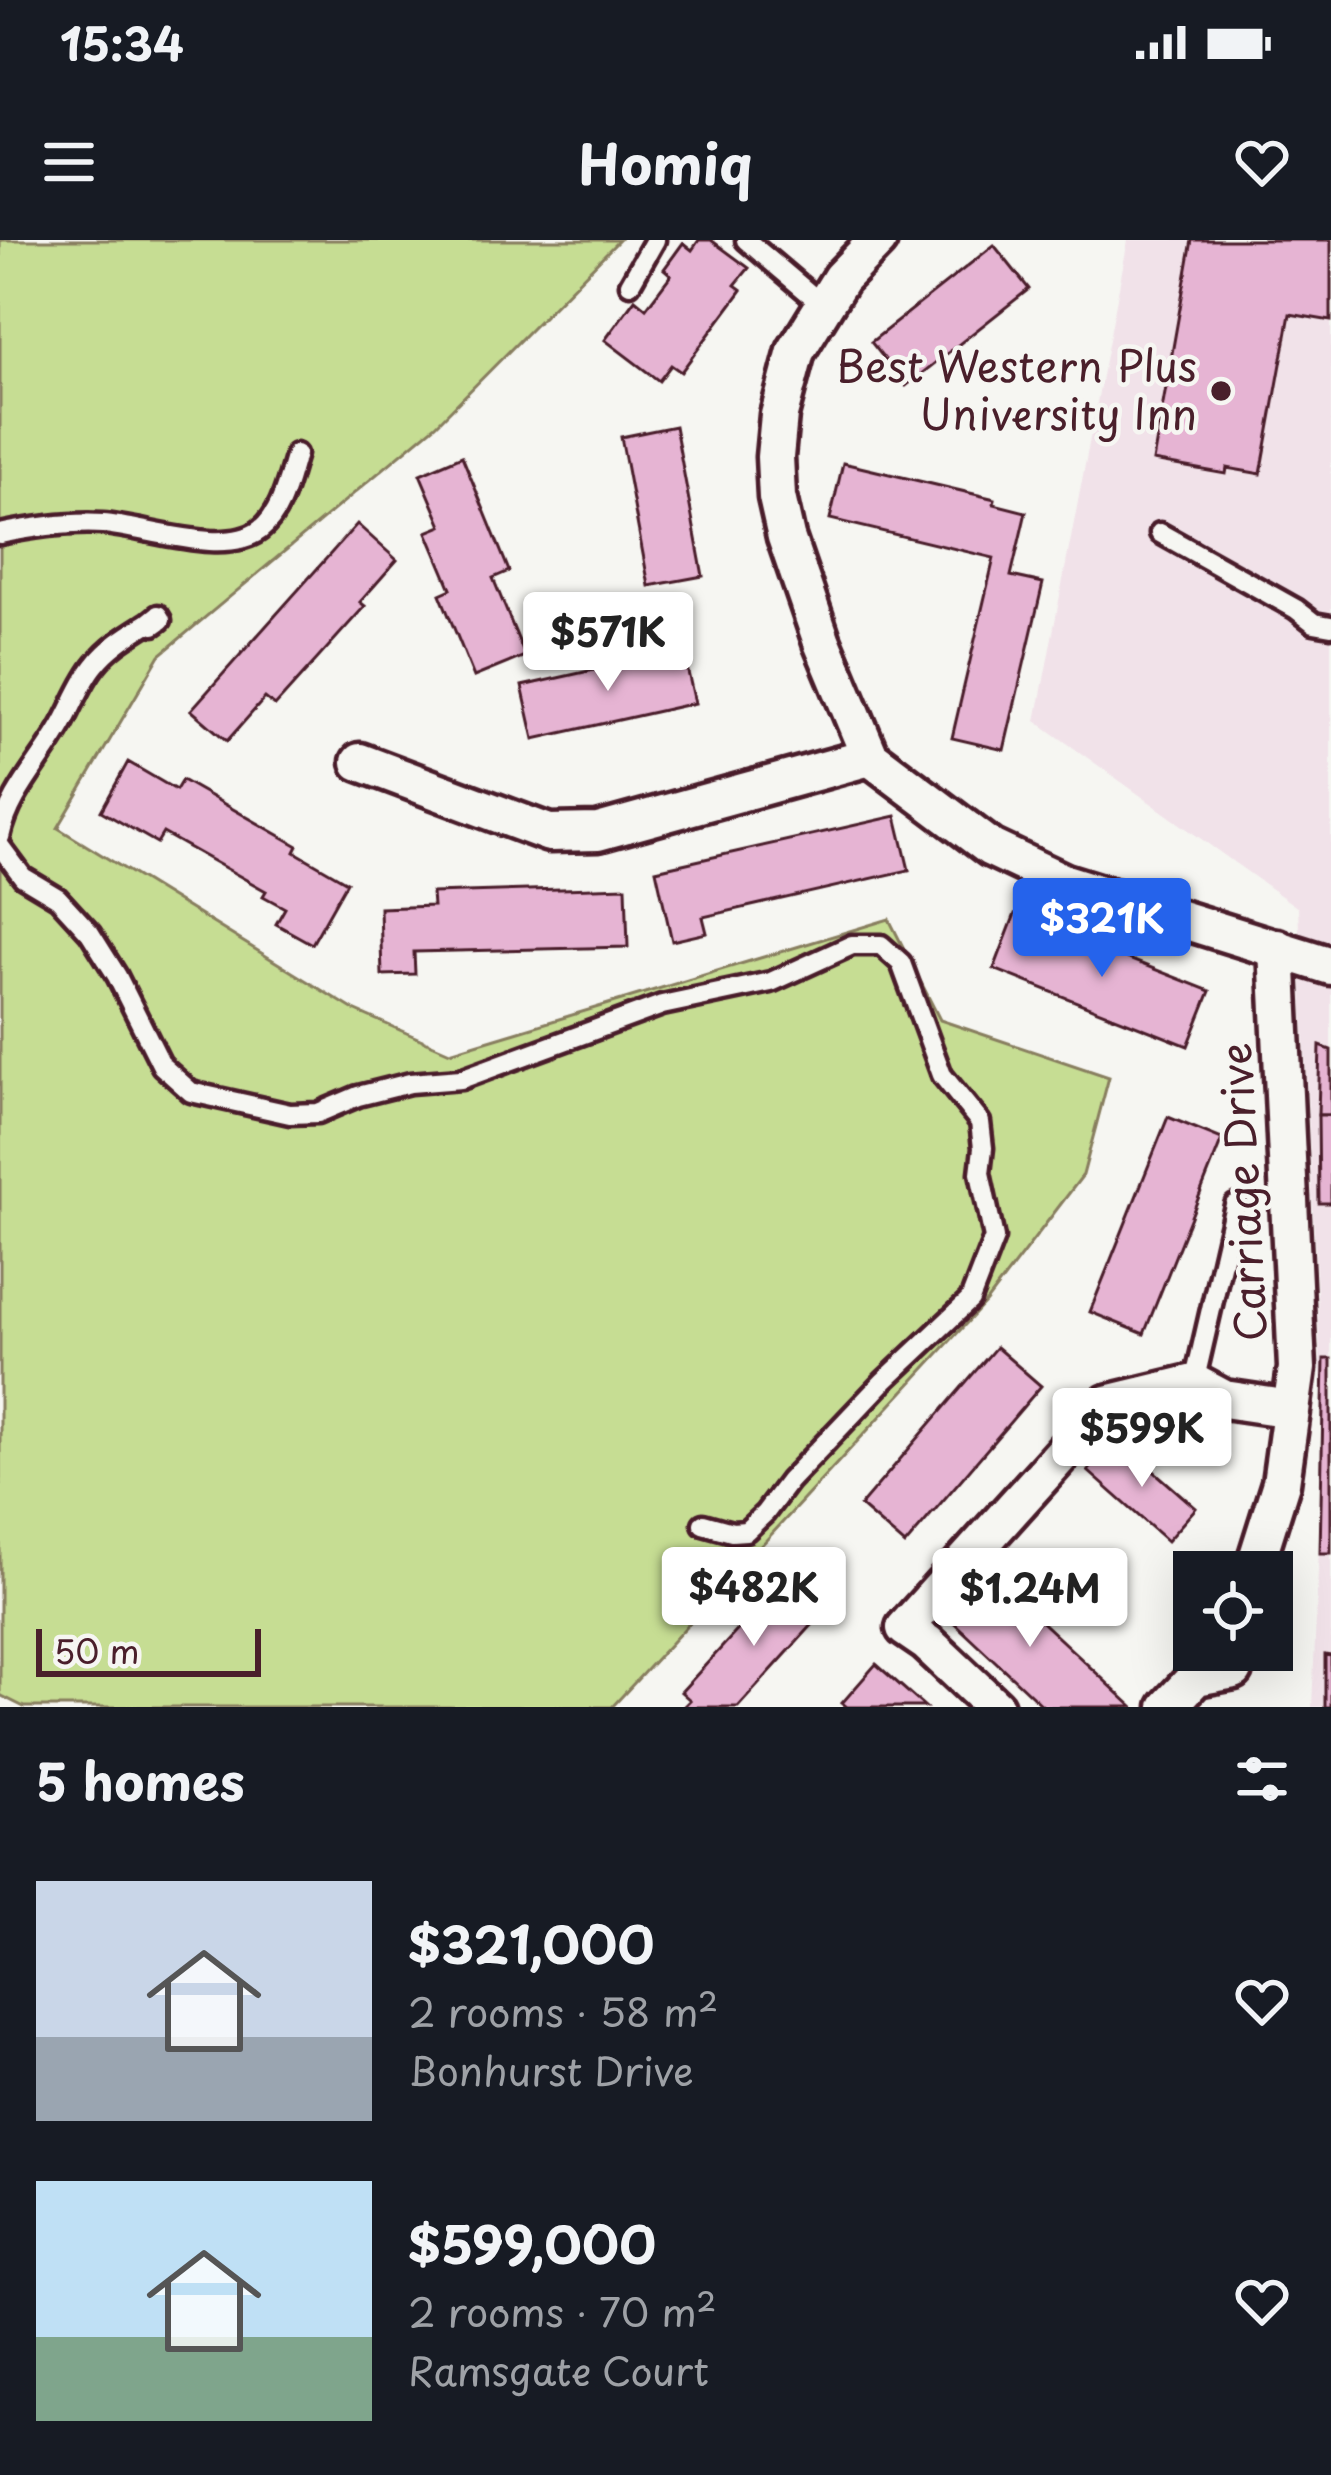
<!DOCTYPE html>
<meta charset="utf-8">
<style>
:root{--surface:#171b24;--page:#20242c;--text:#f1f3f6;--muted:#9ea1a6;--accent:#2563eb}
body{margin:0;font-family:"Playpen Sans",sans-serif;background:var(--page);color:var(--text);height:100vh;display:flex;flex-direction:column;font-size:45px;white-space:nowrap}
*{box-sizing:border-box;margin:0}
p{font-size:39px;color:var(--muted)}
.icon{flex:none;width:66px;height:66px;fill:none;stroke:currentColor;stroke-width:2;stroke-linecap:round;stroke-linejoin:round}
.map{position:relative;height:1467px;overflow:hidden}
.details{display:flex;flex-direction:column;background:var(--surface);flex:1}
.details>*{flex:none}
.fabs{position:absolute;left:1173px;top:1311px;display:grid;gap:24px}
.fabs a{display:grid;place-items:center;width:120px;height:120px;border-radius:0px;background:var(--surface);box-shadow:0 12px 48px #0002;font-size:60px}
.scale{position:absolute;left:36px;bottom:30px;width:225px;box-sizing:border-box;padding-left:12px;border:6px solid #4a1f2b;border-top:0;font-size:33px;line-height:42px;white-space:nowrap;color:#4a1f2b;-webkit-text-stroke:9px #f6f6f2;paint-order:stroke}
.price{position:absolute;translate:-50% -102px;padding:0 27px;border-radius:12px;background:#fff;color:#222;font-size:39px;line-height:78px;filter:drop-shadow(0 3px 6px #0008)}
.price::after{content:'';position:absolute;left:50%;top:72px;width:36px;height:27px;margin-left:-18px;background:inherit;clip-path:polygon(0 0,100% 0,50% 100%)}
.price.current{background:var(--accent);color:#fff}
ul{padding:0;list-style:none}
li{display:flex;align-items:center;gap:36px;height:300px;padding:0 36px}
li span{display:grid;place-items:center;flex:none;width:336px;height:240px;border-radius:0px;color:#555}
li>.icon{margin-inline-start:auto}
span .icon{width:144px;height:144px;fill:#fffc;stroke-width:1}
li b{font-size:51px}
h2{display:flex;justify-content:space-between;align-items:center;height:144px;padding:0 36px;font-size:51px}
.status{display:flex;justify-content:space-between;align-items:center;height:84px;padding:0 60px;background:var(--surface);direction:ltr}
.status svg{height:33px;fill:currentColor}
header{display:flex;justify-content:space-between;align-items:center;height:156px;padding:0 36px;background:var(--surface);font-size:54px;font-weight:700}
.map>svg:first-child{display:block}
.built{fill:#f1e2e9}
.green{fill:#c6dd93;stroke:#887e5f;stroke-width:3}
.building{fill:#e6b4d3;stroke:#4a1f2b;stroke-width:3}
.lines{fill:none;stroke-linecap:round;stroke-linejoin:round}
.service-casing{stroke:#4a1f2b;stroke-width:27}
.minor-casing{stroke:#4a1f2b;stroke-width:45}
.service{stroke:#f6f6f2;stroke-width:18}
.minor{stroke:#f6f6f2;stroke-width:36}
.poi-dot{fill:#4a1f2b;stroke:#f6f6f2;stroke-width:4.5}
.labels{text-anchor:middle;stroke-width:9;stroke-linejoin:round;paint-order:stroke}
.poi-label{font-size:42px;fill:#4a1f2b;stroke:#f6f6f2;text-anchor:end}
.street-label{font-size:42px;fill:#4a1f2b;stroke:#f6f6f2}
</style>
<div class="status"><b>15:34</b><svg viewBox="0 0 49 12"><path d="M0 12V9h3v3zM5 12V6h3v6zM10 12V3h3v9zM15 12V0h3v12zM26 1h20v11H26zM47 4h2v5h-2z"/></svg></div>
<header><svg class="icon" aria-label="menu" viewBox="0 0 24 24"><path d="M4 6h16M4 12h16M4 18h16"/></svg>Homiq<svg class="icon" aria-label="heart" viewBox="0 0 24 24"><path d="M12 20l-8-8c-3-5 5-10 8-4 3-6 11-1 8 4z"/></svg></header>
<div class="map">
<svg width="1331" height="1467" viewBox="0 0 1331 1467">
<rect width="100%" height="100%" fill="#f6f6f2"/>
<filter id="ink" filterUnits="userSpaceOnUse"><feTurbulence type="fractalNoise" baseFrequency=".00833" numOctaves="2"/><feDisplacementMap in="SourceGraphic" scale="24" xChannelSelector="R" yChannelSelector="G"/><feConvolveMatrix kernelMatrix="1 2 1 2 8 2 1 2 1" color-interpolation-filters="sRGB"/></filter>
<g filter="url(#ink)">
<path class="built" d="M1128,0H1331V1467H1312L1324,1196L1298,668L1036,481Z"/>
<path class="green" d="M0,0H619L436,185L160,415L58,588L354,770L450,812L889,679L940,780L1109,837L1083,935L986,1062L612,1467H24L0,1455Z"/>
<g class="building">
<path d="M699,0H711L749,28L735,45L742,50L681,132L671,125L659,141L605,100L635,59L646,68L671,35L664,29L683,3L692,10Z"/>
<path d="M1192,0H1331V81L1290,74L1261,234L1227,228L1226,234L1153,221Z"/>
<path d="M994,5L1029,49L906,146L871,102Z"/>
<path d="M675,186L703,336L649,346L621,197Z"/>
<path d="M462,216L509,331L493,338L525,416L474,437L440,354L451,349L427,292L442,286L420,234Z"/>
<path d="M843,223L995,259L994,264L1026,272L1011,336L1043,343L1004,510L952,498L994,318L830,279Z"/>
<path d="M357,284L397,320L360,362L365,366L275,466L265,458L227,501L191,470Z"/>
<path d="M683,410L695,463L534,499L522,446Z"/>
<path d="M128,522L176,550L182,540L298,606L295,612L347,642L312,704L276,684L285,668L263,656L266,651L163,593L157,603L101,571Z"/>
<path d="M896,576L909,630L703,677L707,693L672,701L656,630Z"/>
<path d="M626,647L628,707L414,712L415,734L382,735L380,668L433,666L432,653Z"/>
<path d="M1015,674L1210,751L1188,806L994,729Z"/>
<path d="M1320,806L1331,810V875H1318Z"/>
<path d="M1318,875H1331V963H1319Z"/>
<path d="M1168,877L1222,899L1144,1094L1090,1072Z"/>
<path d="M996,1107L1041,1146L905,1305L860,1266Z"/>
<path d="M1324,1119H1331V1313H1320Z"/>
<path d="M1117,1199L1196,1268L1167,1301L1088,1231Z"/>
<path d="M988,1332L1133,1467H1044L947,1376Z"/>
<path d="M786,1337L824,1372L738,1467H683L690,1460L681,1452Z"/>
<path d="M1325,1415L1331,1416V1467H1325Z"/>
<path d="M876,1424L925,1467H847L842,1463Z"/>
</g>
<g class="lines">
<defs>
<g id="service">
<path d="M746,0L824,66"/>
<path d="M630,44L655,0"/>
<path d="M1160,293L1296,369L1314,383L1331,386"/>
<path d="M0,294C34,287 69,282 103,284C146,287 225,317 260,290C282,273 288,239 296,214"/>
<path d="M0,597C9,555 38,526 59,490C72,469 80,443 96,424C110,406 129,395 148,383L154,385L161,380L158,375L148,383"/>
<path d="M0,606L23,637L58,658L90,693L117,736L162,826L191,852L290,874L318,873L358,856L410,843L461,839L662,765L771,742L852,705H881L901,723L942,835L980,882L983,908L980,933L994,998L970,1060L884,1141L789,1241L765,1273L746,1291L732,1292L703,1284"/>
<path d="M1194,1143L1235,965"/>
</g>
<g id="minor">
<path d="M878,0L841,38L796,111L779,175L775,217L777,257L786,297L822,402L870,517L991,608L1065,643L1331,726"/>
<path d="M360,522L549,593L598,592L870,517"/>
<path d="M1253,1332L1281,1243L1297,1128L1277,708"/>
<path d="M995,1467L927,1403L905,1388L1107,1164L1194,1143L1224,1159L1291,1169"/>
<path d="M1168,1467L1196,1437L1234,1430"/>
</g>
</defs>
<use href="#service" class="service-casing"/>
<use href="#minor" class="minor-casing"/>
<use href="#service" class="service"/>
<use href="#minor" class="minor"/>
</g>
</g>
<circle class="poi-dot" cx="1221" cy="151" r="12"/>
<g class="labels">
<g class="poi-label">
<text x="1197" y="142">Best Western Plus<tspan x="1197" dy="48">University Inn</tspan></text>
</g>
<g class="street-label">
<text transform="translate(1244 952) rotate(-93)" y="15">Carriage Drive</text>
</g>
</g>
</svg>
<div class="fabs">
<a><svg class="icon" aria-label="locate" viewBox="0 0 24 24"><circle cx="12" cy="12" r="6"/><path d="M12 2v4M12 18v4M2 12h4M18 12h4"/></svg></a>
</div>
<div class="scale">50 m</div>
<b class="price" style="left:608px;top:454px">$571K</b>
<b class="price current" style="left:1102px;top:740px">$321K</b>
<b class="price" style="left:1142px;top:1250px">$599K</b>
<b class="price" style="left:754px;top:1409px">$482K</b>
<b class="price" style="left:1030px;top:1410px">$1.24M</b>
</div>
<section class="details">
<h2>5 homes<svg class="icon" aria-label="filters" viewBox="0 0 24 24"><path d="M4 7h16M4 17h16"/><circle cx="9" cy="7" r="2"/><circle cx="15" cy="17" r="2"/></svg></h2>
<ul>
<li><span style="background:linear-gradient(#c9d6e8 65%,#9aa5b1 0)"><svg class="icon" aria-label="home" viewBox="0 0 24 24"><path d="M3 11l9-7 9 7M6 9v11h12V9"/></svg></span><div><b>$321,000</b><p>2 rooms · 58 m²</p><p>Bonhurst Drive</p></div><svg class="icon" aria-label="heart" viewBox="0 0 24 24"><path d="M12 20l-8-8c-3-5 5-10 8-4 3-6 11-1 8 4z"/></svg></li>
<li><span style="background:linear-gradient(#bfe0f5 65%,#7fa58c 0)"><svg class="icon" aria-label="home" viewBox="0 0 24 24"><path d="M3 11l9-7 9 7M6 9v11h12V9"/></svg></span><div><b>$599,000</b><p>2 rooms · 70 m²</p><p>Ramsgate Court</p></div><svg class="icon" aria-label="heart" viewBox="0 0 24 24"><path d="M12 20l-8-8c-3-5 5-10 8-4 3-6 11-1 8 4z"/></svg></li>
</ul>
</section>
